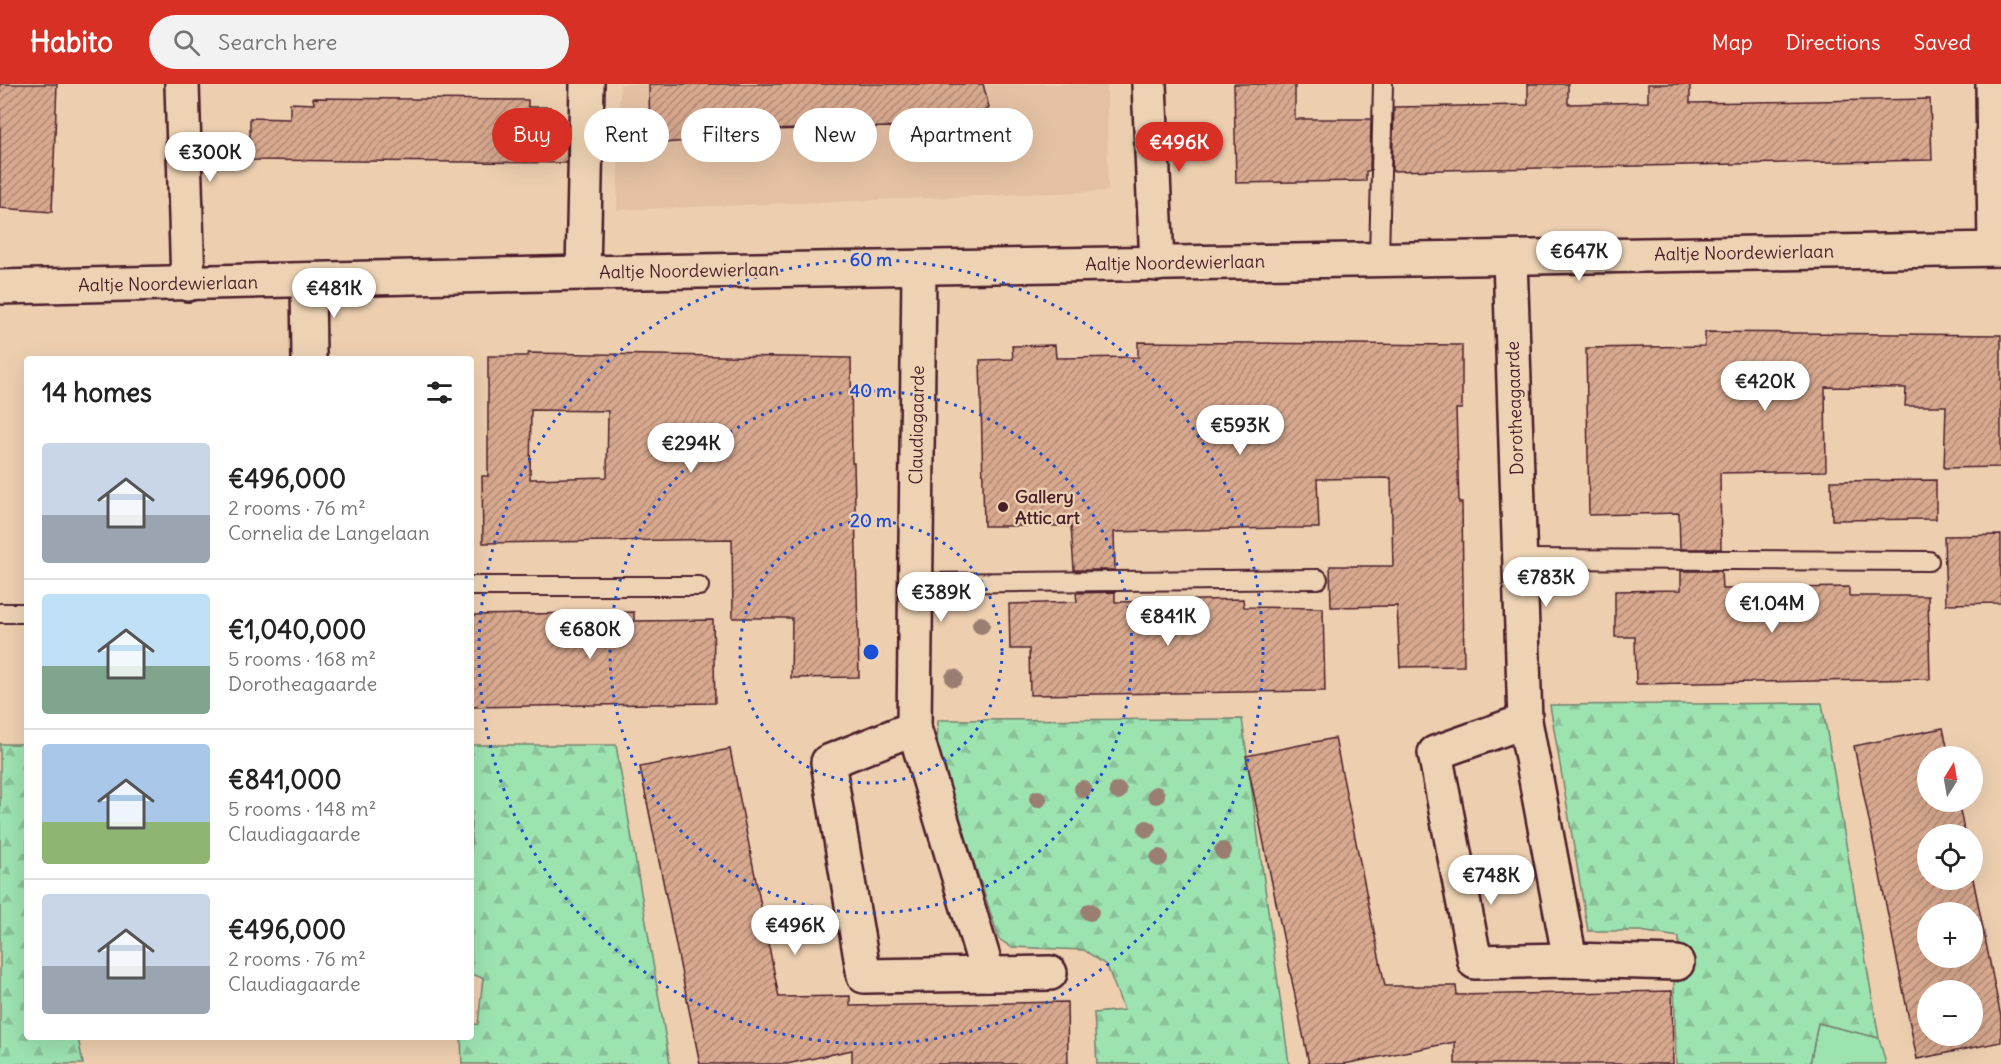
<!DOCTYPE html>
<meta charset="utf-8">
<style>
:root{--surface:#fff;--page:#f2f2f2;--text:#222;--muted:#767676;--line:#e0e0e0;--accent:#d93025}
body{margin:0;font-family:Delius,sans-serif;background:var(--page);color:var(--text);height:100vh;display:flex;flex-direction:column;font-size:22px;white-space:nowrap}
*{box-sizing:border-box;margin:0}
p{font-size:20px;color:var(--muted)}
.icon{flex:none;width:33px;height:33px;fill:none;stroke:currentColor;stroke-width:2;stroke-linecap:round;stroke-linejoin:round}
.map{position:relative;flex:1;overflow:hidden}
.side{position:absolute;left:24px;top:272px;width:450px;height:684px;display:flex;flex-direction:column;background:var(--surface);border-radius:6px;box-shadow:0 6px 24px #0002}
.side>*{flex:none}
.hud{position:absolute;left:492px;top:24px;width:570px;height:54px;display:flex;gap:12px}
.needle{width:39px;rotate:11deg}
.controls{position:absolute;left:1917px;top:662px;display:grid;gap:12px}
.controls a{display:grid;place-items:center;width:66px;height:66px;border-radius:50%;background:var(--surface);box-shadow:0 6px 24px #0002;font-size:30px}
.price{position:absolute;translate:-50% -51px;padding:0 14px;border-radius:21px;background:#fff;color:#222;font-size:20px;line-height:39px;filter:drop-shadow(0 2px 3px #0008)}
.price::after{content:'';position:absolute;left:50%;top:36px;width:18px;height:14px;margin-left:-9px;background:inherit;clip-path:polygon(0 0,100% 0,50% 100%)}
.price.selected{background:var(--accent);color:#fff}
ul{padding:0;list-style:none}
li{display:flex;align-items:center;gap:18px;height:150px;padding:0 18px}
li+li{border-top:2px solid var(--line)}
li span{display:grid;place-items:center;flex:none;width:168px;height:120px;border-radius:6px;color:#555}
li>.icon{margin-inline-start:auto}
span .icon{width:72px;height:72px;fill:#fffc;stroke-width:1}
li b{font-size:26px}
h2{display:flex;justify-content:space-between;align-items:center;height:72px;padding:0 18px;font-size:26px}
.pill{padding:0 21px;border-radius:27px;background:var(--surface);box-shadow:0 6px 24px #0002;font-size:21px;line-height:54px}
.pill.selected{background:var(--accent);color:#fff}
header{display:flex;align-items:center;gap:36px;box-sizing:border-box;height:84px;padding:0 30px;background:var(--accent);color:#fff}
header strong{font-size:28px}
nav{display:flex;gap:33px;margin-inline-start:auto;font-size:21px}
.search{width:420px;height:54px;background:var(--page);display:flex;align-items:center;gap:15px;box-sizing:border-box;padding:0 21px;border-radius:33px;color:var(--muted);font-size:22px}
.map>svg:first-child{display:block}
.built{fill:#e4c1a4}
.green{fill:#9de3b0;stroke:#74816e;stroke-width:1.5}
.forest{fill:url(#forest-firs);stroke:#74816e;stroke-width:1.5}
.building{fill:url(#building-hatch);stroke:#4a1f2b;stroke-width:1.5;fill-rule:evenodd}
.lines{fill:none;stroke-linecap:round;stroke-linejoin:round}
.service-casing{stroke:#4a1f2b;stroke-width:22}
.minor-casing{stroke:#4a1f2b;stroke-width:38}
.service{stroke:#edd3b4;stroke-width:18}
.minor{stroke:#edd3b4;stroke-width:33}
.tree{fill:#9a7e72}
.ring{fill:none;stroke:#1d4ed8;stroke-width:3;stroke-dasharray:3 6}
.poi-dot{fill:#4a1f2b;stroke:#edd3b4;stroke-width:2}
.labels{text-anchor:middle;stroke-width:4.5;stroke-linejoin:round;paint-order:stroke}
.street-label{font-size:18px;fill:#4a1f2b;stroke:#edd3b4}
.poi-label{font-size:18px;font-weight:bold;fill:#4a1f2b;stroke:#edd3b4;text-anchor:start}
.centre{fill:#1d4ed8;stroke:#edd3b4;stroke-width:3}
.ring-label{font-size:18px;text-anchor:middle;font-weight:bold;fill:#1d4ed8;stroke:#edd3b4;stroke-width:4.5;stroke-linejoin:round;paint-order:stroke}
</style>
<header>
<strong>Habito</strong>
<div class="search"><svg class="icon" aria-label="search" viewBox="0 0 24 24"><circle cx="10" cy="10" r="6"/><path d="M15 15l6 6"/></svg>Search here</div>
<nav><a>Map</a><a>Directions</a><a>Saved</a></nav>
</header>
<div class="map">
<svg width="2001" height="980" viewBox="0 0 2001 980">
<defs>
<pattern id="forest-firs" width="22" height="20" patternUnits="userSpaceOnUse" patternTransform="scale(1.5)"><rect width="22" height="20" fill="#9de3b0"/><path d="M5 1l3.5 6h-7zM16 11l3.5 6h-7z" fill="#89c298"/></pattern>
<pattern id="building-hatch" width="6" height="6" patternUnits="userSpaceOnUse" patternTransform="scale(1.5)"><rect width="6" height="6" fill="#d8a98f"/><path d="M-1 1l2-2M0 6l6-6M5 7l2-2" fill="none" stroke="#b18975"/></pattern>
</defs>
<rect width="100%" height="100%" fill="#edcfb0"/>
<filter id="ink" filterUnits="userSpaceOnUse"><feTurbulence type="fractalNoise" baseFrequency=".0167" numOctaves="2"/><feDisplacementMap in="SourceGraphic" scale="12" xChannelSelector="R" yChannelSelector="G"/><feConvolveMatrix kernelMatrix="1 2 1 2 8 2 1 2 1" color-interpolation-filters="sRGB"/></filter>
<g filter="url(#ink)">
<path class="built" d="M620,0H1107L1108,107L617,126Z"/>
<path class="green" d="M1818,939L1879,954L1886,980H1810Z"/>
<g class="forest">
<path d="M1822,619L1879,954L1818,939L1810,980H1676L1674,897L1678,898L1679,853L1640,847H1588L1550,621Z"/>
<path d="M1242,635L1289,980H1097L1094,929L1124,926L1107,882L1084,866L1011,863L999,855L937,665L938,636Z"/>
<path d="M0,660H26L27,666V952L78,953L83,980H0Z"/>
<path d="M471,661H616L670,980H462L461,953L471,952V941L478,940L483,894L471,890Z"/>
</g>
<g class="building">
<path d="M0,0H57L52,128L0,124Z"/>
<path d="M649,0H983L989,23L949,62L890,43L718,47L719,59L702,56L650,60Z"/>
<path d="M1234,0H1295V35H1371L1370,87H1366V97L1236,99Z"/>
<path d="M1528,0H1568V20L1648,18V0H1690V19L1930,15L1932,76L1392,87L1394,23L1528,21Z"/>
<path d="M313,14L528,16V23H550V39H567V79L250,76V34L290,35V19L314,20Z"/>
<path d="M1705,248L2001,251V383L1944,384L1946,322H1905L1906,304L1825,303L1826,387L1720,389L1721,465H1680L1679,429L1589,431L1586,264L1705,262Z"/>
<path d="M1138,258L1462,261V325H1456L1459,419H1462L1464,582L1400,583L1397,522L1331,523L1330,482H1393L1391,394L1317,395L1319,444H1279L1114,448L1115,486H1074L1071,442H984L980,276L1013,275L1012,262L1055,261L1056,274L1138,273Z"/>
<path d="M528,269L851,274L852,379H854L859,593L791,594L792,534H733L732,455L483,459L482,392H488V272H528ZM531,326L608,327L607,393L530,395Z"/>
<path d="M1936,396V435L1832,436L1831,397Z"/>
<path d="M2001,451V519L1946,520L1944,452Z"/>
<path d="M1681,487H1721L1722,505L1849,503V512H1928L1930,595L1636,600L1635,553H1615V507L1681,506Z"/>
<path d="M1115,508V518L1243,515L1244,523L1323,524L1325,607L1030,611L1029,565H1010L1009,520L1077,518L1076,509Z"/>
<path d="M634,528V537L713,536L715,619L471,623V531Z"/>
<path d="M1943,644L1949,672H1928V717H1958L1965,750H1928V795H1972V790L2001,933V958L1917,975L1854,662ZM1928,828H1972V873H1928ZM1928,906H1972V951H1928Z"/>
<path d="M1335,654L1385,902H1456L1457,911L1672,907L1673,980H1455V958L1344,980H1309L1246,672Z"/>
<path d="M730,665L779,913L850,912V922L1067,918L1068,980H852V966L787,980H700L640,683Z"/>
</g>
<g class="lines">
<defs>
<g id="service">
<path d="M1379,175L1383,0"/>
<path d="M1519,475L1929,477"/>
<path d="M916,499L1318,495"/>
<path d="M471,502H699"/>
<path d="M0,529H27"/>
</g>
<g id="minor">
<path d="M182,0L188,200"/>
<path d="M1149,0L1157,180"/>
<path d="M1993,0L1995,165"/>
<path d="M1510,174L1525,637L1570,876"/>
<path d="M919,184L914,644L988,890"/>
<path d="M583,189L587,0"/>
<path d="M308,196L309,274"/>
<path d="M0,203L583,189L2001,165"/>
<path d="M1525,637L1435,669L1475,878L1570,876L1677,879"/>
<path d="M914,644L828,678L864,892L1050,889"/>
</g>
</defs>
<use href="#service" class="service-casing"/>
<use href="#minor" class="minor-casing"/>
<use href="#service" class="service"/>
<use href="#minor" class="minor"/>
</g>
<g class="tree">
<circle cx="981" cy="541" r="9"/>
<circle cx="954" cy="594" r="9"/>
<circle cx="1083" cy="705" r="9"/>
<circle cx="1118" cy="707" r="9"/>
<circle cx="1156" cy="711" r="9"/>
<circle cx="1038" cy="715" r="9"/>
<circle cx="1147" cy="745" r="9"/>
<circle cx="1223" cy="767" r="9"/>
<circle cx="1159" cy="774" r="9"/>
<circle cx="1090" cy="828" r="9"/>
</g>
</g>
<g class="ring">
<circle cx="871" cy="568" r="131"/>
<circle cx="871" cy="568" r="261"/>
<circle cx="871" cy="568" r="392"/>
</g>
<circle class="poi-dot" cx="1003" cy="423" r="6"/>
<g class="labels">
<g class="street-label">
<text transform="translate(1744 169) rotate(-1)" y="6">Aaltje Noordewierlaan</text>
<text transform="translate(1175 179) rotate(-1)" y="6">Aaltje Noordewierlaan</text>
<text transform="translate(689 187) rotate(-1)" y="6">Aaltje Noordewierlaan</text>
<text transform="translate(168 200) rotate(-1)" y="6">Aaltje Noordewierlaan</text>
<text transform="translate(1515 324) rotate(-92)" y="6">Dorotheagaarde</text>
<text transform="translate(917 341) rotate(-89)" y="6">Claudiagaarde</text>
</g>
<g class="poi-label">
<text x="1015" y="419">Gallery<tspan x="1015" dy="21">Attic art</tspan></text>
</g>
</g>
<circle cx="871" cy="568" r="9" class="centre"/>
<g class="ring-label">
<text x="871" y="182">60 m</text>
<text x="871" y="313">40 m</text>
<text x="871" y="443">20 m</text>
</g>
</svg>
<div class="controls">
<a><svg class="needle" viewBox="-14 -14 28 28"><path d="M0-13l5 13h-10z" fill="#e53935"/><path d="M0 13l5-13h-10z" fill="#767676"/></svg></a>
<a><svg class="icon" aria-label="locate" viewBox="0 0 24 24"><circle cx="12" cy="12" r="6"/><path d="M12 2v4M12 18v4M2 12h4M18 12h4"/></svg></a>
<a>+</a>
<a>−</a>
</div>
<b class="price selected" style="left:1179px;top:89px">€496K</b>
<b class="price" style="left:210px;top:99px">€300K</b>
<b class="price" style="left:1579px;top:198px">€647K</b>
<b class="price" style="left:334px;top:235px">€481K</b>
<b class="price" style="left:1765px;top:328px">€420K</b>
<b class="price" style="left:1240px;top:372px">€593K</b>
<b class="price" style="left:691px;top:390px">€294K</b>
<b class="price" style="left:1546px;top:524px">€783K</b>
<b class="price" style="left:941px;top:539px">€389K</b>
<b class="price" style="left:1772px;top:550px">€1.04M</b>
<b class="price" style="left:1168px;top:563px">€841K</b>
<b class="price" style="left:590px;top:576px">€680K</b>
<b class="price" style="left:1491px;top:822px">€748K</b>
<b class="price" style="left:795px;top:872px">€496K</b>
<div class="hud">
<a class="pill selected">Buy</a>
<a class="pill">Rent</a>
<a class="pill">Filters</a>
<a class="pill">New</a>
<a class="pill">Apartment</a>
</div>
<section class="side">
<h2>14 homes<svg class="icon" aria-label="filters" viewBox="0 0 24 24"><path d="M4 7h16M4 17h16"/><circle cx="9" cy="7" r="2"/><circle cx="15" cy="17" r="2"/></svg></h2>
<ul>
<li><span style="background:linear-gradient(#c9d6e8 60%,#9aa5b1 0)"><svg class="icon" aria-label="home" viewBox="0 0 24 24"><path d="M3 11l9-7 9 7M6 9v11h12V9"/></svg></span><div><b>€496,000</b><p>2 rooms · 76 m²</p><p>Cornelia de Langelaan</p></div></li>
<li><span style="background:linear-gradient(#bfe0f5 60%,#7fa58c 0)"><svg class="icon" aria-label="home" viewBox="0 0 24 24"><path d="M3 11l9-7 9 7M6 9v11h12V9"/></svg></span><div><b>€1,040,000</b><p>5 rooms · 168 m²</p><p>Dorotheagaarde</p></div></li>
<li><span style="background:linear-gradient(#a9c7e8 65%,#8fb573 0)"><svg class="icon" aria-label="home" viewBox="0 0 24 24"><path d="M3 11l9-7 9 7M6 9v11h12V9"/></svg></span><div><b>€841,000</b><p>5 rooms · 148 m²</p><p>Claudiagaarde</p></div></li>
<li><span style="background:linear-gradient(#c9d6e8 60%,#9aa5b1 0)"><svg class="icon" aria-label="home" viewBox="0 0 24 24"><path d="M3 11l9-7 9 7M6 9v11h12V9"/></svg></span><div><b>€496,000</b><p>2 rooms · 76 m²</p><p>Claudiagaarde</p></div></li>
</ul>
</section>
</div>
